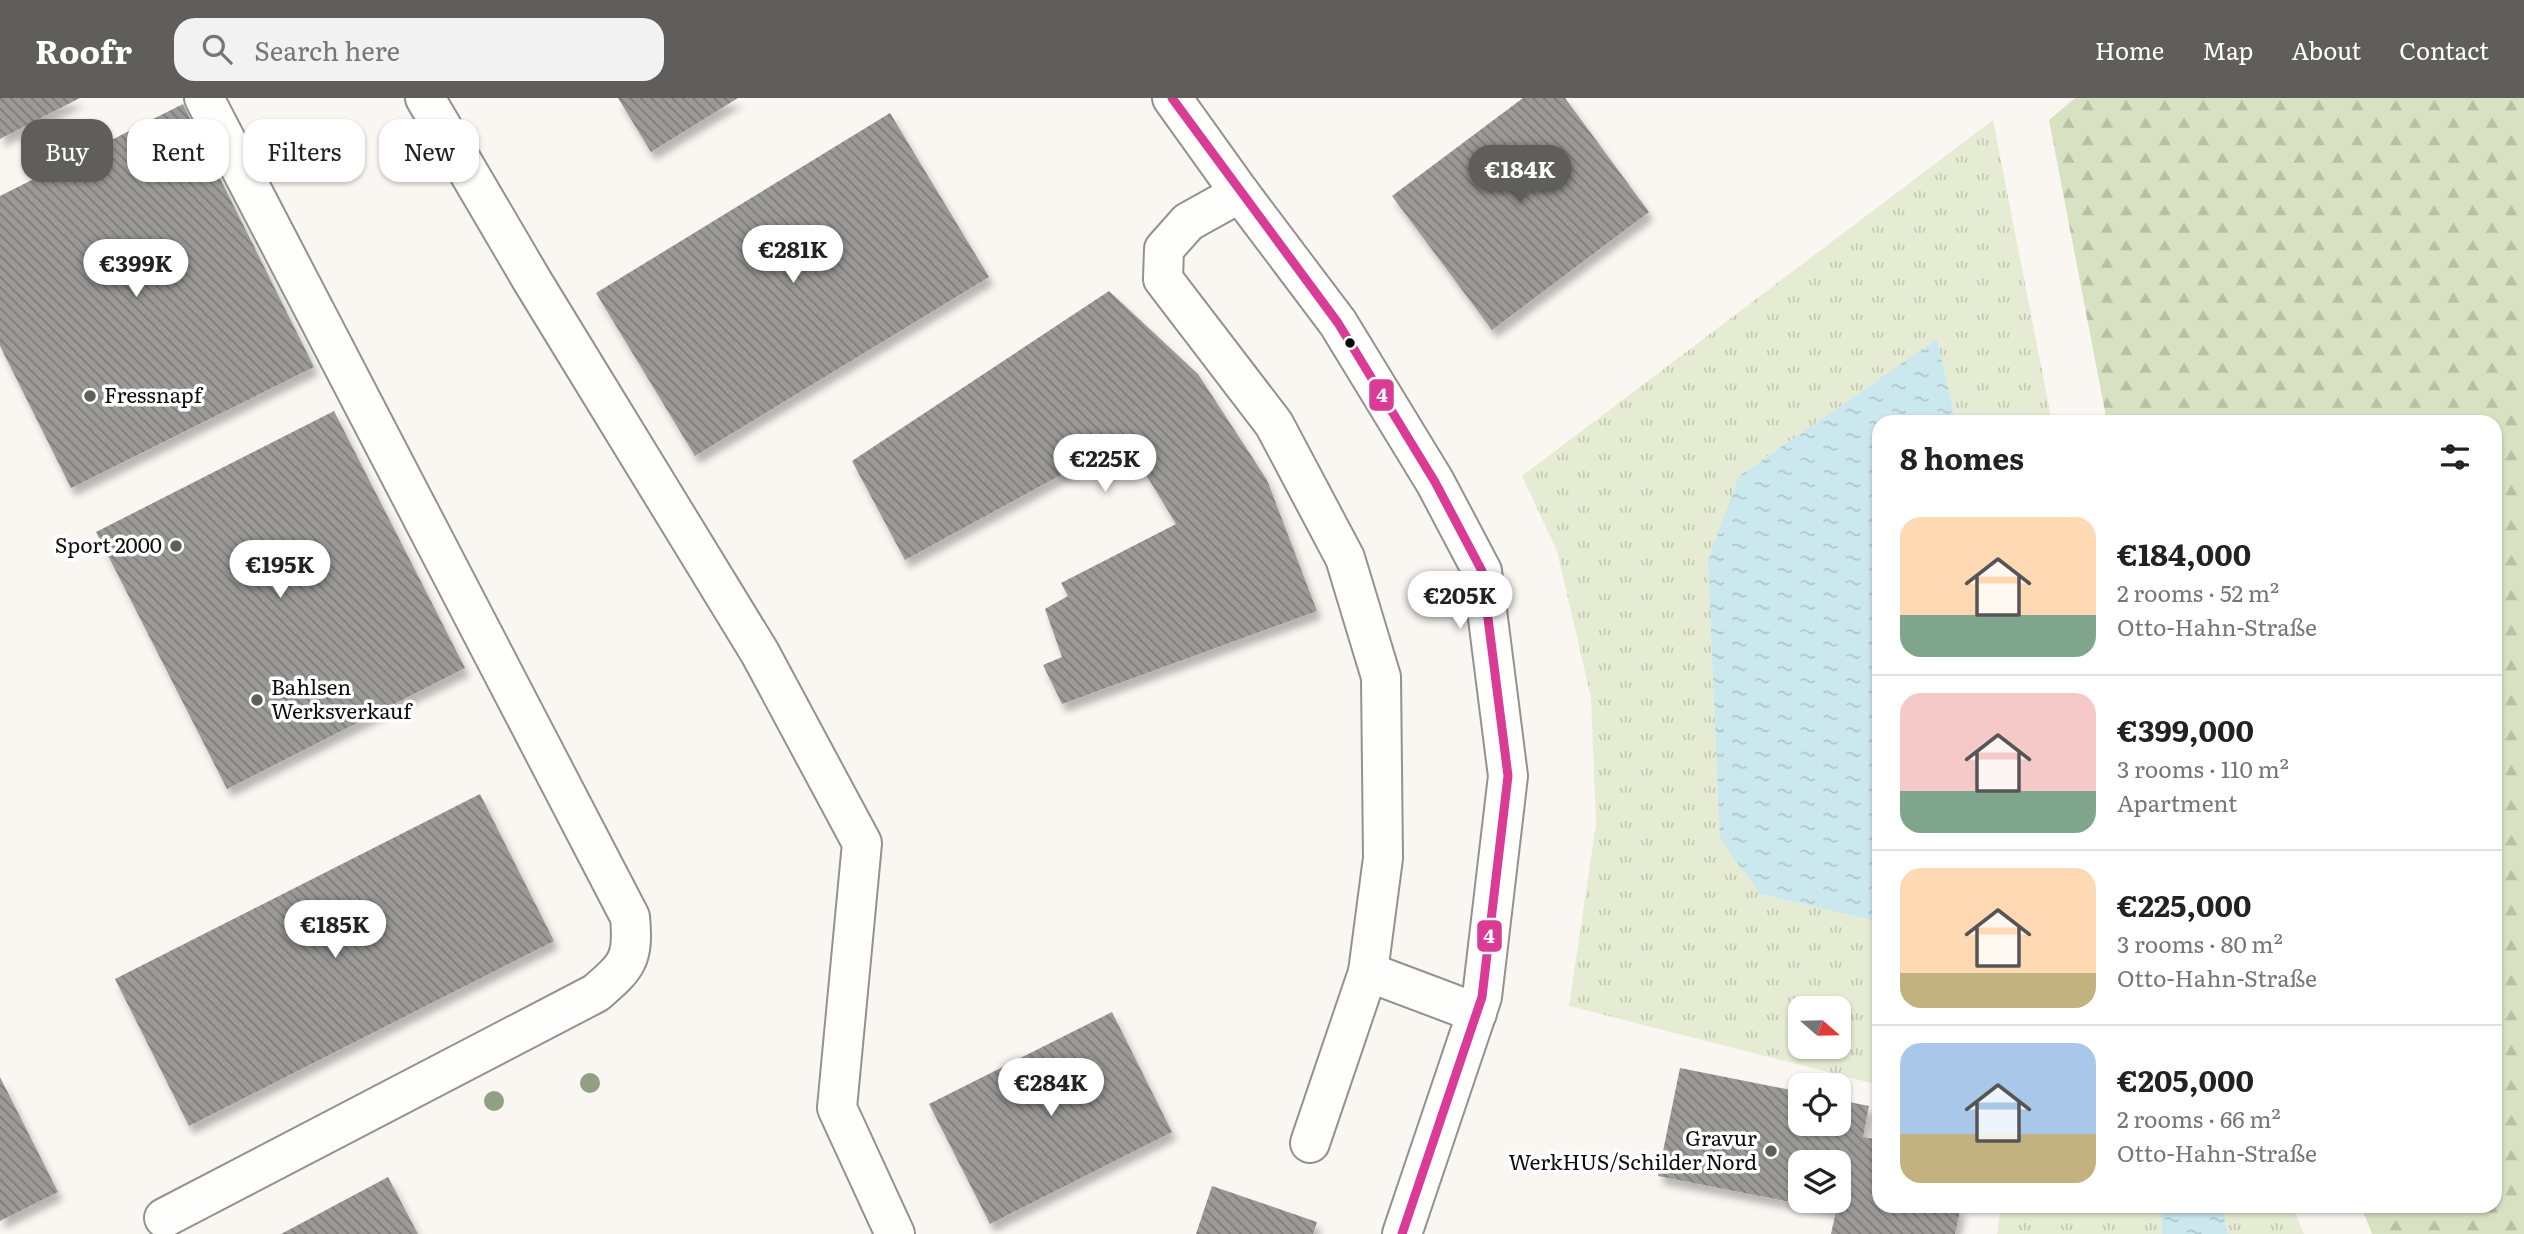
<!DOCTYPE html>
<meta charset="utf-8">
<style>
:root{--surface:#fff;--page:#f2f2f2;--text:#222;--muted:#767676;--line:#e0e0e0;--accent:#5f5e5c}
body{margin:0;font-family:Literata,serif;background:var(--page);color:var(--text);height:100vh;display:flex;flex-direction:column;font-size:26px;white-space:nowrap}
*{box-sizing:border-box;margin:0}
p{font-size:23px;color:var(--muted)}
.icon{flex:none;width:38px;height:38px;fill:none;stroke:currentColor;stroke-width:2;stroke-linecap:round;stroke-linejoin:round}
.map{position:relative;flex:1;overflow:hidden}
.details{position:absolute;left:1872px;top:317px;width:630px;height:798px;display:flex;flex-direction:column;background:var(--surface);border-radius:21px;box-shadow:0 2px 5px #0004}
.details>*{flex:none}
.top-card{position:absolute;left:21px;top:21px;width:665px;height:63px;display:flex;gap:14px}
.needle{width:46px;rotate:110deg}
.tools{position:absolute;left:1788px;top:898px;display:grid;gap:14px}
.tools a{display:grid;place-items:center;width:63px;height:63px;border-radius:14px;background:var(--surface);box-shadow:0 2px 5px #0004;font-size:35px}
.price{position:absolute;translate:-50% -60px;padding:0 16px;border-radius:24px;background:#fff;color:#222;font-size:23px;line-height:46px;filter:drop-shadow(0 2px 4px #0008)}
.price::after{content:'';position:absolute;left:50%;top:42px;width:21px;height:16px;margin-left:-10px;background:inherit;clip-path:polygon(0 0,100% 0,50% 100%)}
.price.active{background:var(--accent);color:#fff}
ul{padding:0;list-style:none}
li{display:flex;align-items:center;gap:21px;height:175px;padding:0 28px}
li+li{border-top:2px solid var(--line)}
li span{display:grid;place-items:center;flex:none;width:196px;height:140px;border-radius:21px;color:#555}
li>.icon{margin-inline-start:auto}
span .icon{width:84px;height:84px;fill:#fffc;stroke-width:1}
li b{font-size:30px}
h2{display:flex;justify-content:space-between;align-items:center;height:84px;padding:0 28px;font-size:30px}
.tag{padding:0 24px;border-radius:21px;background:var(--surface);box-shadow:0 2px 5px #0004;font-size:24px;line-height:63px}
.tag.active{background:var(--accent);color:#fff}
header{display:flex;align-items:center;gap:42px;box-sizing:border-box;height:98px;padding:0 35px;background:var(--accent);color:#fff}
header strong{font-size:33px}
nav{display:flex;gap:38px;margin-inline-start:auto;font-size:24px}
.search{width:490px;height:63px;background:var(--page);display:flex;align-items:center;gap:18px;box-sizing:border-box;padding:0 24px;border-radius:21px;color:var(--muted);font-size:26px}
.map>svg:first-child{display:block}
.grass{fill:url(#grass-tufts);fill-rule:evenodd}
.forest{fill:url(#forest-firs)}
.water{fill:url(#water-ripples)}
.building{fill:url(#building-back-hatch);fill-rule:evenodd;filter:url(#shadow)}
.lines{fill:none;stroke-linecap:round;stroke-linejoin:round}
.minor-casing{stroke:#939290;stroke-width:42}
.minor{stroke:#fefefd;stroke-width:38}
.bus-1-casing{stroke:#fff;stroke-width:14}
.bus-1{stroke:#d93b96;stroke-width:9}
.tree{fill:#8fa181}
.bus-dot{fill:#0c0c0c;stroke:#fff;stroke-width:2.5}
.poi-dot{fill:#5f5e5c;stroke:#fff;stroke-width:2.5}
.labels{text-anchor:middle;stroke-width:7;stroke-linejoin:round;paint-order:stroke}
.poi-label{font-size:21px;fill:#0c0c0c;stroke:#fff;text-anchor:start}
.line-badge{stroke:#fff;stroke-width:2.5}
.badge-label{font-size:19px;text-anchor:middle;font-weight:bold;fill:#fff}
</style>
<header>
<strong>Roofr</strong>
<div class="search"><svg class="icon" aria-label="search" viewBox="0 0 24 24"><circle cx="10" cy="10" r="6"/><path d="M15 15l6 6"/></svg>Search here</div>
<nav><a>Home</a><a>Map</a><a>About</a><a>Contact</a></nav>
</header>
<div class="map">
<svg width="2524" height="1136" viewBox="0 0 2524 1136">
<defs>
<pattern id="grass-tufts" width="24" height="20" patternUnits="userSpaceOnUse" patternTransform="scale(1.75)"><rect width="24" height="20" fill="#e6ecd4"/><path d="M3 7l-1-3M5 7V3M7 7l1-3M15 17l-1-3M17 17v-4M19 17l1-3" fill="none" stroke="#c4c9b5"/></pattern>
<pattern id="forest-firs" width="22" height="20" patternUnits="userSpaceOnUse" patternTransform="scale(1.75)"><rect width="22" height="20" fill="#d8e2c3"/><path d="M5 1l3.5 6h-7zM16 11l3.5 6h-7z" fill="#b8c1a6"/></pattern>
<pattern id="water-ripples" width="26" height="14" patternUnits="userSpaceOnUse" patternTransform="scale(1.75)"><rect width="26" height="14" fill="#cce8ef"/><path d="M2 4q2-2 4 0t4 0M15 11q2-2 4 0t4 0" fill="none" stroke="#aec6cc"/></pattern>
<pattern id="building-back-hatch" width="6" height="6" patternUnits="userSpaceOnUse" patternTransform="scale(1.75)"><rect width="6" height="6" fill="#9c9a97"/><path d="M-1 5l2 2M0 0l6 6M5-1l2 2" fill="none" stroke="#7e7c7a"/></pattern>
<filter id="shadow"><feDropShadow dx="4.5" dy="8" stdDeviation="3.5" flood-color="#0004"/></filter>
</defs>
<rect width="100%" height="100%" fill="#faf7f2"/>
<g class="grass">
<path d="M1993,22L2052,324H1956L1937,242L1739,378L1760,796L1879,824V987L1569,908L1596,726L1591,600L1557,453L1522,378ZM1801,910H1839V948H1801Z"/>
<path d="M2001,1108H2161L2162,1136H1997Z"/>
<path d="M2222,1108H2292L2304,1136H2228Z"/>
</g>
<path class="forest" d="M2075,0H2524V1136H2372L2361,1108H2496V324H2107L2049,22Z"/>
<g class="water">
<path d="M1937,241L1956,324H1880L1879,824L1760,796L1720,741L1708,462L1739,378Z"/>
<path d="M2161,1108H2222L2228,1136H2162Z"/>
</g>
<g class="building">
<path d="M0,0H80L0,41Z"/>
<path d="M618,0H738L651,54Z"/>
<path d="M1523,0H1565L1649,114L1492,232L1392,98Z"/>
<path d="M183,6L314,269L71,390L0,248V98Z"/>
<path d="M890,15L989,179L695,358L596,195Z"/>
<path d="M1109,193L1198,276L1267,382L1317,513L1062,606L1043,567L1062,559L1045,511L1068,498L1061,485L1176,426L1125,342L905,462L852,363Z"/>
<path d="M334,313L465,570L227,691L96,434Z"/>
<path d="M480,696L554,843L189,1028L115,881Z"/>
<path d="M1112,914L1172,1034L990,1126L929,1006Z"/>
<path d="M1680,970L1801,994V1026H1839V1002L1869,1008L1863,1039L1880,1042V1108H1961L1955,1136H1831L1836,1113L1658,1078ZM1801,1064H1839V1102H1801Z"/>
<path d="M0,979L58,1094L0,1123Z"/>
<path d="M388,1079L418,1136H281Z"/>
<path d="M1212,1088L1317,1124L1313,1136H1196Z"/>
</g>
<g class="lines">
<defs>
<g id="minor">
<path d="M425,0L533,184L760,555L862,745L837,1010L895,1136"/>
<path d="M1172,0L1240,95L1338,225L1435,384L1482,473L1508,678L1482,899L1402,1136"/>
<path d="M1240,95L1188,124L1164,151L1163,181L1274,326L1345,460L1381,579L1383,760L1368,874L1477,915"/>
<path d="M1310,1045L1368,874"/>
<path d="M164,1120L596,895C627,868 634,862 630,819L204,0"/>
</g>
</defs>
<use href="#minor" class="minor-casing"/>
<use href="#minor" class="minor"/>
<defs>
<path id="bus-1" d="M1172,0L1338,225L1435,384L1482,473L1508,678L1482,899L1402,1136"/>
</defs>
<use href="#bus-1" class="bus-1-casing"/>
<use href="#bus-1" class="bus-1"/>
</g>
<g class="tree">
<circle cx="590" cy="985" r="10"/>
<circle cx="494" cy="1003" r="10"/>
</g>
<circle class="bus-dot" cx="1350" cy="245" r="6"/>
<g class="poi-dot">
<circle cx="90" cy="298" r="7"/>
<circle cx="176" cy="448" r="7"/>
<circle cx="257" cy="602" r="7"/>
<circle cx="1771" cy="1053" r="7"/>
</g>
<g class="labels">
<g class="poi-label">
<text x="104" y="305">Fressnapf</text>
<text x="162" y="455" text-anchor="end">Sport 2000</text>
<text x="271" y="597">Bahlsen<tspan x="271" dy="24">Werksverkauf</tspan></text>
<text x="1757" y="1048" text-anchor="end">Gravur<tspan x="1757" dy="24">WerkHUS/Schilder Nord</tspan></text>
</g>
</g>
<g class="line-badge">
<rect x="1368" y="280" width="27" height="34" rx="7" fill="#d93b96"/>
<rect x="1476" y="821" width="27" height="34" rx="7" fill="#d93b96"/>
</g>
<g class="badge-label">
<text x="1382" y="304">4</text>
<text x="1489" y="845">4</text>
</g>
</svg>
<div class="tools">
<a><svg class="needle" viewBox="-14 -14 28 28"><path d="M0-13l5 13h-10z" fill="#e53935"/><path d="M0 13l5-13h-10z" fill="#767676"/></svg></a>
<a><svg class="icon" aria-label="locate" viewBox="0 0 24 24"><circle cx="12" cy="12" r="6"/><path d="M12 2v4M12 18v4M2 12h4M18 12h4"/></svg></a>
<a><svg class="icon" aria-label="layers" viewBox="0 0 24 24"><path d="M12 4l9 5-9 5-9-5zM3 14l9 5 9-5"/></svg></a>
</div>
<b class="price active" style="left:1520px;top:107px">€184K</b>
<b class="price" style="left:793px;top:187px">€281K</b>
<b class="price" style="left:136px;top:201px">€399K</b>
<b class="price" style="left:1105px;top:396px">€225K</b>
<b class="price" style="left:280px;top:502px">€195K</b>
<b class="price" style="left:1460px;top:533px">€205K</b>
<b class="price" style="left:335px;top:862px">€185K</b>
<b class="price" style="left:1051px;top:1020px">€284K</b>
<div class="top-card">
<a class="tag active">Buy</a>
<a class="tag">Rent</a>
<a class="tag">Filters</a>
<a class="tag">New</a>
</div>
<section class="details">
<h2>8 homes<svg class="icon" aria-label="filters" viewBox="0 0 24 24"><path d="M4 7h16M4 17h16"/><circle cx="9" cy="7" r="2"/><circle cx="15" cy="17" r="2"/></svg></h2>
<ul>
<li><span style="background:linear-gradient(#ffd9b3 70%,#7fa58c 0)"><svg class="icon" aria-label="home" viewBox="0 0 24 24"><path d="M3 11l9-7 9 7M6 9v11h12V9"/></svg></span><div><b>€184,000</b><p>2 rooms · 52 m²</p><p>Otto-Hahn-Straße</p></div></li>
<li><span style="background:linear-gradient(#f6c9c9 70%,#7fa58c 0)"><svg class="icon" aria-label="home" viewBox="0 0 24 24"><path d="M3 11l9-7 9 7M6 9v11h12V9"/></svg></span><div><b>€399,000</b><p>3 rooms · 110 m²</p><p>Apartment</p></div></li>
<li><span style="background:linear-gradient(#ffd9b3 75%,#c2b280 0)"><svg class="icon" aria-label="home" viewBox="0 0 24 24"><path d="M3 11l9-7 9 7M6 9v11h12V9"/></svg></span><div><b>€225,000</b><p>3 rooms · 80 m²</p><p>Otto-Hahn-Straße</p></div></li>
<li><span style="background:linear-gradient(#a9c7e8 65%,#c2b280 0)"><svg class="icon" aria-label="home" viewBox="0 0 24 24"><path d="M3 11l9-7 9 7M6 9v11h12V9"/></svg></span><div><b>€205,000</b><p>2 rooms · 66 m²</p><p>Otto-Hahn-Straße</p></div></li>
</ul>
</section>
</div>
